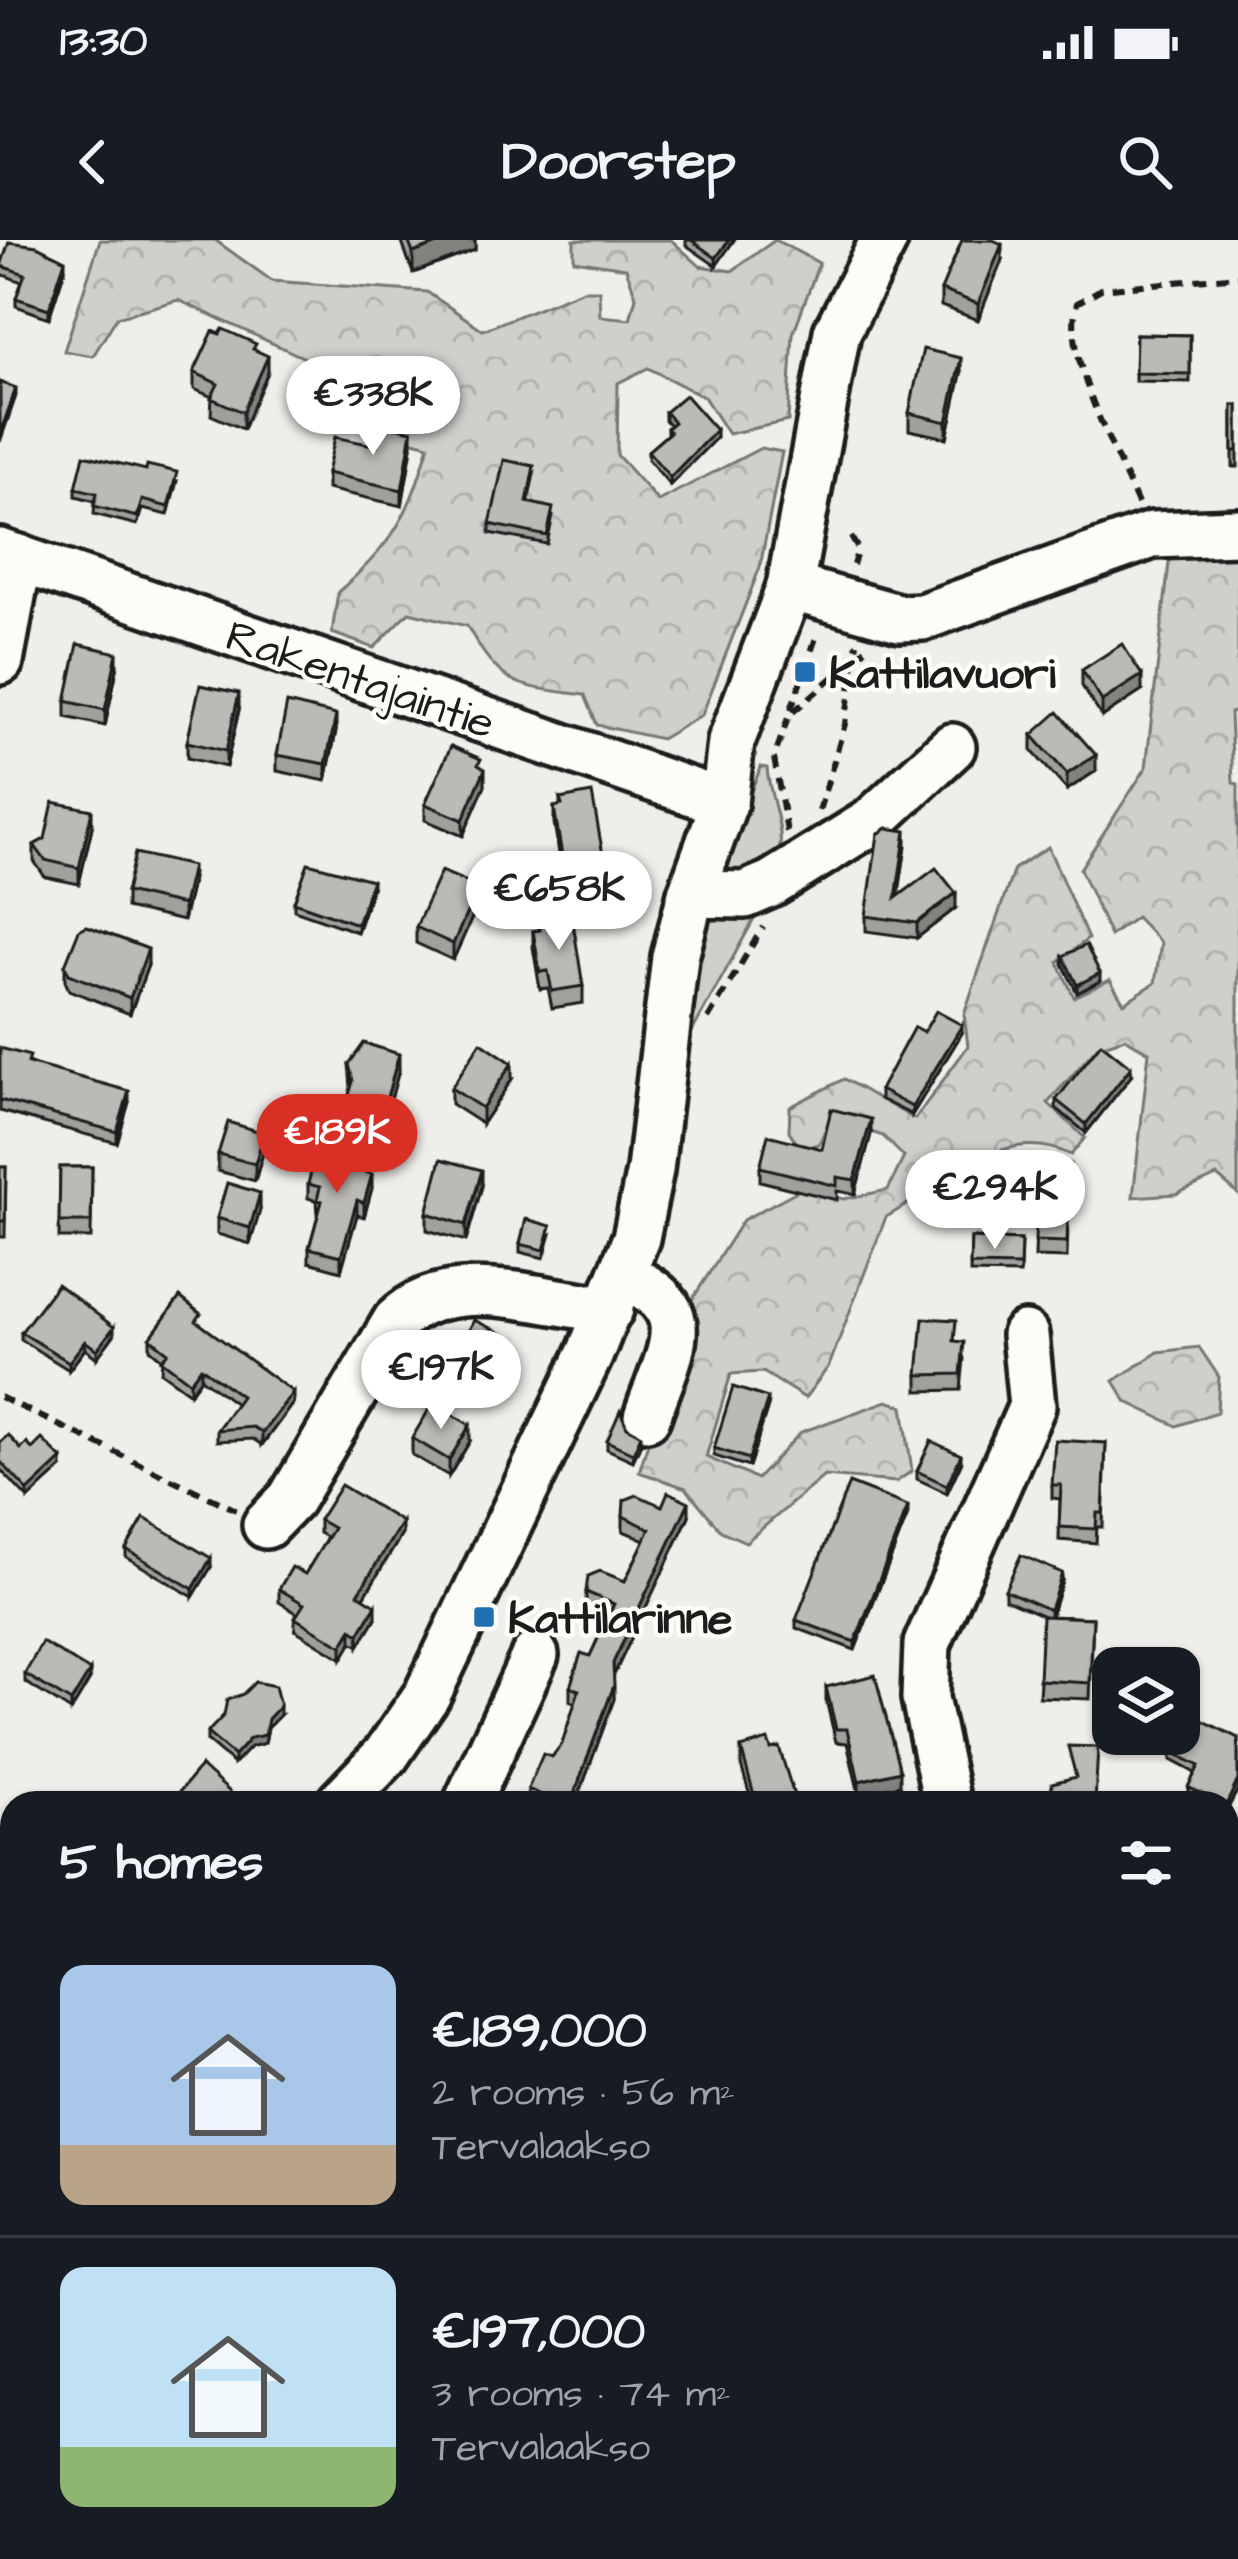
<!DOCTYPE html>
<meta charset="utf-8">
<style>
:root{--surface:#171b24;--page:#20242c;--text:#f1f3f6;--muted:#9ea1a6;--line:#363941;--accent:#d93025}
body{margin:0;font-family:"Architects Daughter",sans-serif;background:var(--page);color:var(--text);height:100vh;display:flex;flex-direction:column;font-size:45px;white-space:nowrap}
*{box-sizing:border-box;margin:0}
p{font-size:39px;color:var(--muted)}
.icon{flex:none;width:66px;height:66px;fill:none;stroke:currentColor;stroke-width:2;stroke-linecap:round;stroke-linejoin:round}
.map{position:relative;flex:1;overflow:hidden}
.drawer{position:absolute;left:0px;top:1551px;width:1239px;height:768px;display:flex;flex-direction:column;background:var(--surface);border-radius:36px 36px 0 0;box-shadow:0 3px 9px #0004}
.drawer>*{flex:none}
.fabs{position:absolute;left:1092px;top:1407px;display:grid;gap:24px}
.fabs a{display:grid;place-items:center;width:108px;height:108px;border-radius:24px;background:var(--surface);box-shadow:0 3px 9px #0004;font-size:60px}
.price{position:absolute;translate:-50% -102px;padding:0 27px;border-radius:42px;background:#fff;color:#222;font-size:39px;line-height:78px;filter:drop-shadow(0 3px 6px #0008)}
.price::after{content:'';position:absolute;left:50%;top:72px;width:36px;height:27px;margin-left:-18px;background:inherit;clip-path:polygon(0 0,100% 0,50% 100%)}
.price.current{background:var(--accent);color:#fff}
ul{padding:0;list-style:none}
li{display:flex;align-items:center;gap:36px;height:300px;padding:0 60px}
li+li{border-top:3px solid var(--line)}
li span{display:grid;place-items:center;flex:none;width:336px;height:240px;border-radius:24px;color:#555}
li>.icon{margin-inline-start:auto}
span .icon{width:144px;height:144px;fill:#fffc;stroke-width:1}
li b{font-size:51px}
h2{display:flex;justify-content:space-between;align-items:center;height:144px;padding:0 60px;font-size:51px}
.status{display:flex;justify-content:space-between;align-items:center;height:84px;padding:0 60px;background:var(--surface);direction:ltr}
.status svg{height:33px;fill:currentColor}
header{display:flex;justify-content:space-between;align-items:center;height:156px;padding:0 60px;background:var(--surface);font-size:54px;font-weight:800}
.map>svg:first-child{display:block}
.green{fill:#d0cfcc;stroke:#767674;stroke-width:3}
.forest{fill:url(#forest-crowns);stroke:#767674;stroke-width:3}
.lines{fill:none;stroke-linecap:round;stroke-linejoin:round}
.minor-casing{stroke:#1c1c1c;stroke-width:54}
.path{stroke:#1c1c1c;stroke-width:6;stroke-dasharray:12 9;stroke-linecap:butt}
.minor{stroke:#fdfcf7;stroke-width:45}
.wall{fill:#a1a09d;stroke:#1c1c1c;stroke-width:3}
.shaded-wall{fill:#83827f;stroke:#1c1c1c;stroke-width:3}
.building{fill:#bbbab6;stroke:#1c1c1c;stroke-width:3}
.poi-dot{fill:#1f6fb2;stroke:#fdfcf7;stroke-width:4.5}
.labels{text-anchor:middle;stroke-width:9;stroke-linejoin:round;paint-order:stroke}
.poi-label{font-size:45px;font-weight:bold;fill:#1c1c1c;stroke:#fdfcf7;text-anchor:start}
.street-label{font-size:45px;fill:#1c1c1c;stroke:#fdfcf7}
</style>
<div class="status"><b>13:30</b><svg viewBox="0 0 49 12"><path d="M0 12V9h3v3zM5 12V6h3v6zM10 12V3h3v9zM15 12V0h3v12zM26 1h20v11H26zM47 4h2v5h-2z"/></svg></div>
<header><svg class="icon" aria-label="back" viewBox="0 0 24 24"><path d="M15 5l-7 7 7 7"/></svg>Doorstep<svg class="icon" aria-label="search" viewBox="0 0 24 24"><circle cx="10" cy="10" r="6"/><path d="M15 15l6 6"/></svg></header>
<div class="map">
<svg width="1238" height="2319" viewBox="0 0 1238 2319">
<defs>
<pattern id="forest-crowns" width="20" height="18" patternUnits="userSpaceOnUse" patternTransform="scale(3)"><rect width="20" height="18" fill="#d0cfcc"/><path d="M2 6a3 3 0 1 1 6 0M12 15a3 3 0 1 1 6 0" fill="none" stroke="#b2b1af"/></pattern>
</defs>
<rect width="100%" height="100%" fill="#f0eeea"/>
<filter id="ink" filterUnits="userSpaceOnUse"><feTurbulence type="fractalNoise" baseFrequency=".00833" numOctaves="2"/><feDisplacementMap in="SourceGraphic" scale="24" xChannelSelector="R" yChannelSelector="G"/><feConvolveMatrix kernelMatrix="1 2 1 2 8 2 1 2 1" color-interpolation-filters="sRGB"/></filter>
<g filter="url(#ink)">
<g class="green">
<path d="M761,527L767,528C770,569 799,608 761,639L727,635L724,615Z"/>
<path d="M721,672H758L682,810C685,767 683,698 721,672Z"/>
</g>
<g class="forest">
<path d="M100,0H215L272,41L427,52L483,90L583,50H599L600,76L630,79L636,57L626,28L574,20V0H671L700,26L732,31L775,0L819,23L793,94L788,181L728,194L704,157L648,128L618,143L617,215L658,261L761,208L782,212L760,327L702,475L661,499L597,485L585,455C516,446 503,449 467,386L409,372L374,408L332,393L338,352C395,302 408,277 429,205L312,174L311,121L178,60L117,77L93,116L64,111Z"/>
<path d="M1171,305H1238V471L1230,473L1233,543L1238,544V954L1217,936L1176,954L1133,957L1149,812L1125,798L1097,807L1048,863L1085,898L1071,915C1001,881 945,946 886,977L829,1126L805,1158L763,1132L731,1134L706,1217L757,1239L801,1192L887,1161L903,1166L912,1231L896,1242L824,1236L746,1302L721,1291L686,1248L639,1232L692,1060L743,980L801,949L844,959L888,950L904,917L883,896L830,878L819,904L801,909L789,891L790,867L844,839L915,879L968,806L964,774L1014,629L1048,607L1088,699L1058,722L1074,757L1110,740L1124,763L1155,743L1161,703L1136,677L1110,696L1080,629L1146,528Z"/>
<path d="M1199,1107L1219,1137L1217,1172L1177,1186L1127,1162L1114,1141L1158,1112Z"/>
</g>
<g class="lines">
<defs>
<g id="minor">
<path d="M0,312L724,563"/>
<path d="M790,347L900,378L922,377L1152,295L1238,292"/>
<path d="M0,421L19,318"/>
<path d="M691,654L745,655L771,644L871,582L952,507"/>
<path d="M622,1036C704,1067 668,1113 647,1177"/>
<path d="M266,1285L291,1259L396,1081C450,1027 544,1065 610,1069"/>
<path d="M340,1563L386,1515L427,1455L590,1114L636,998L650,930L675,717L691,654L724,563L731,502L790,347L837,92L884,0"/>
<path d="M467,1563L535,1415"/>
<path d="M947,1563L925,1458L927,1404L1032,1166L1025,1095"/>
<path d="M0,1708L12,1739"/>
<path d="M1227,1741L1238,1720"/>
<path d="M0,1841L12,1830"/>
<path d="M1188,2307L1211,2319"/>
<path d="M34,2319L39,2307"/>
<path d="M558,2319L561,2307"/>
<path d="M1097,2319L1103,2307"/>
</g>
</defs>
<use href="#minor" class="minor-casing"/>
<g class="path">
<path d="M1138,264C1117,214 1061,114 1077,63L1101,49L1238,36"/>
<path d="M851,297L858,309L853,325"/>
<path d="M793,472L869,406"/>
<path d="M819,571L845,484L857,403"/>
<path d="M787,592L774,518L818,392"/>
<path d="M708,779L763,687"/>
<path d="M0,1157L236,1270"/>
</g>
<use href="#minor" class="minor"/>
</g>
<g class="wall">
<path d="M401,0H475V10L413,33Z"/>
<path d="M686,0H734L716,26L686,5Z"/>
<path d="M1002,20L978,80L941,66V50Z"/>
<path d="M1,26L65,29L49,78L16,66V58L22,42L1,34Z"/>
<path d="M1136,94L1190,95V142L1135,141Z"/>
<path d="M256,110L268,132L243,189L211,175L212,157L194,149V132Z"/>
<path d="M961,134L947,198L909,190V173Z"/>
<rect x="1233" y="165" width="5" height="62"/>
<path d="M665,172L716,198L670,245L648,219V211L667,195V188L670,185L665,180Z"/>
<path d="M377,206L412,207L402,266L327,249V233Z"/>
<path d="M534,234L528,262L553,276L547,304L490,293V284Z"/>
<path d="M177,241L168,275L142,269L137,285L94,274L95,261L76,256V248Z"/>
<path d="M117,429L105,486L66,477V461Z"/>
<path d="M1082,430L1142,451L1102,477L1082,446Z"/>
<path d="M239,470L226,527L187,518V502Z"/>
<path d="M336,491L326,541L277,531V515Z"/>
<path d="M1032,495L1096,531L1067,550L1032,511Z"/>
<path d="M481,527L485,545L463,596L425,580V564Z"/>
<path d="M560,559L603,615V631L563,638L554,583V567L560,566Z"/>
<path d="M92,587L79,644L45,637L34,621V605L45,599Z"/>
<path d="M906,606L898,656L956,668L917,698L866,691V676Z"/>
<path d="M192,642L183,681L126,668V652Z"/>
<path d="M372,648L357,692L294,670V662Z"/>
<path d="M472,653L475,671L453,720L416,703V687Z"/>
<path d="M539,682L583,746V763L552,768L548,748L540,749L533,707V691L539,690Z"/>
<path d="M1063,716L1100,741L1077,753L1063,724Z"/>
<path d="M65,725H148L130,774L69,750L65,741Z"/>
<path d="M924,792L962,793L912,875L880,859V850Z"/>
<path d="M0,808L30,823L129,862L117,903L0,871Z"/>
<path d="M349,824L399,830L383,888L347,878V862L351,848Z"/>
<path d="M1131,836L1086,893L1056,868V860Z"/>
<path d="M512,839L482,884L451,864V848Z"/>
<path d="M871,894L855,954L837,951V960L760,941V927Z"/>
<path d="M264,909L255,941L218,931V914Z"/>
<path d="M1038,916L1070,924L1067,1018L1035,1017Z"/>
<path d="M0,927H6L5,997H0Z"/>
<path d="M60,927H92L91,998H59Z"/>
<path d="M368,933L372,948L364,977L357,975L341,1031L309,1022V1008L318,975L317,961L308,958V944Z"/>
<path d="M482,946L466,1001L427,990V973Z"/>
<path d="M260,970L250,1004L217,994V978Z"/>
<path d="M551,994L544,1018L520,1012V1004Z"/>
<path d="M971,998L1021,1000L1020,1034L970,1033Z"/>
<path d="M201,1085L293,1163L262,1205L253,1199L217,1201V1190L236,1164L201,1138L190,1153L161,1132L162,1119L150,1109V1098Z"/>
<path d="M21,1092L114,1095L97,1118L85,1109L69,1130L21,1100Z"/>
<path d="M955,1101L964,1118L961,1150L918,1151V1135Z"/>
<path d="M515,1108L498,1142L457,1122V1114Z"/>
<path d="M768,1166L749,1227L714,1216V1208Z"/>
<path d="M627,1187L641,1203L633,1221L607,1209V1201Z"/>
<path d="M412,1198L470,1201L449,1236L412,1215Z"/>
<path d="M0,1202L21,1209H32L62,1228L28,1259L0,1229Z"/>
<path d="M1106,1203L1103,1287H1097L1096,1303L1059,1300L1060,1259L1052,1258V1245Z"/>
<path d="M961,1223L947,1253L917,1239V1231Z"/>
<path d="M908,1274L855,1410L796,1388V1380Z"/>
<path d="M623,1276H689L613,1436L614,1459L576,1563H528V1549L562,1504L575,1463L570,1461V1447L590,1416L608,1376L586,1366V1352L625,1341L645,1300L623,1291Z"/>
<path d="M319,1280L402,1294L364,1357L376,1378L359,1406L352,1402L342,1419L295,1390V1378L298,1374L279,1362V1349L305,1334L328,1298L319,1293Z"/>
<path d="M126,1309L211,1327L193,1357L126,1317Z"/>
<path d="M1062,1341L1051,1376L1093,1378L1090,1459L1039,1457L1044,1376L1005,1359V1350Z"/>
<path d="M25,1434L90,1439L71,1471L25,1442Z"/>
<path d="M826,1447L900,1545L859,1554L847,1503L836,1502L826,1460Z"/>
<path d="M280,1475L268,1487L265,1503L250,1507L234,1524L207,1501V1493Z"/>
<path d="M1238,1498V1549L1227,1570V1563H1205L1188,1555V1547L1195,1533L1171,1520V1512Z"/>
<path d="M741,1508L771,1509L796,1563H752L741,1525Z"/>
<path d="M1238,2032V2072L1227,2064V2047Z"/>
<path d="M12,2125V2224L10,2227L0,2222V2128Z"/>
<path d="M200,2307L235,2309V2317L201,2319Z"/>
<path d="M468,2307H505L469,2311Z"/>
<path d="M643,2307H699L696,2319H662V2312Z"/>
<path d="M701,2307H1022L1020,2319H746Z"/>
</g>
<g class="shaded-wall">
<path d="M448,0H475V10L413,33V13Z"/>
<path d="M729,0H734L716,26V18Z"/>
<path d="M1002,4V20L978,80V64Z"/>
<path d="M65,20V29L49,78V69Z"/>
<path d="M268,116V132L243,189V172Z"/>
<path d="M961,118V134L947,198V182Z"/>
<path d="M16,148V156L0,202V194Z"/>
<path d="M716,190V198L670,245V237Z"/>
<path d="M412,191V207L402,266V250Z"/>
<path d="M117,413V429L105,486V470Z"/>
<path d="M1142,435V451L1102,477V461Z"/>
<path d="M239,453V470L226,527V511Z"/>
<path d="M336,475V491L326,541V524Z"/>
<path d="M1096,515V531L1067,550V534Z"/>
<path d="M485,529V545L463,596V580Z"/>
<path d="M92,570V587L79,644V628Z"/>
<path d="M906,591V606L896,673V658Z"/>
<path d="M192,626V642L183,681V665Z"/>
<path d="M372,640V648L357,692V684Z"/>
<path d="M956,653V668L917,698V683Z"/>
<path d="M475,654V671L453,720V704Z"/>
<path d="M148,709V725L130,774V758Z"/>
<path d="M1100,733V741L1077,753V745Z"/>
<path d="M962,785V793L912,875V867Z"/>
<path d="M399,814V830L383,888V872Z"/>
<path d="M512,823V839L482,884V868Z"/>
<path d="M1131,827V836L1086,893V884Z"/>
<path d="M129,851V862L117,903V892Z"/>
<path d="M871,879V894L855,954V940Z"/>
<path d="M264,893V909L255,941V924Z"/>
<path d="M482,930V946L466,1001V985Z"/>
<path d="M372,934V948L364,977V963Z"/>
<path d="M260,953V970L250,1004V988Z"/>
<path d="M357,960V975L341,1031V1016Z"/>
<path d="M114,1087V1095L97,1118V1110Z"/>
<path d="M515,1100V1108L498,1142V1134Z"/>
<path d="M85,1101V1109L69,1130V1122Z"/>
<path d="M201,1127V1138L190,1153V1142Z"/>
<path d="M293,1152V1163L262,1205V1193Z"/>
<path d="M768,1158V1166L749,1227V1219Z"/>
<path d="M470,1185V1201L449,1236V1220Z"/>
<path d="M641,1195V1203L633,1221V1213Z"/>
<path d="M961,1215V1223L947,1253V1245Z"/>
<path d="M62,1219V1228L28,1259V1251Z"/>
<path d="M689,1262V1276L613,1437V1423Z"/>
<path d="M908,1266V1274L855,1410V1402Z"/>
<path d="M402,1282V1294L358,1367V1354Z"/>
<path d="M211,1318V1327L193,1357V1349Z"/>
<path d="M1062,1333V1341L1050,1379V1370Z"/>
<path d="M376,1365V1378L359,1406V1394Z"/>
<path d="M352,1389V1402L342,1419V1406Z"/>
<path d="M90,1431V1439L71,1471V1462Z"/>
<path d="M614,1445V1459L576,1563H571Z"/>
<path d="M280,1466V1475L268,1487L265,1503L250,1507L234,1524V1516Z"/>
<path d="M900,1531V1545L859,1554V1541Z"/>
<path d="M1238,1540V1549L1227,1570V1563Z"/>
</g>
<g class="building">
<path d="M408,0H448L413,13Z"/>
<path d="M691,0H729L716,18Z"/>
<path d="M962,0H993L1002,4L978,64L941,50Z"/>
<path d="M9,2L37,6L65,20L49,69L16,58L25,34L1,26Z"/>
<path d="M223,89L256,104L253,109L268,116L243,172L211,158L218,144L194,132L213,91L220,94Z"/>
<path d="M1136,94L1190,95V134L1135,133Z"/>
<path d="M923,109L961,118L947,182L909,173Z"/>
<path d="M0,142L16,148L0,194Z"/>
<path d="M685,155L716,190L670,237L648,211L670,192L667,188L674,182L665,172Z"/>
<rect x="1233" y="165" width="5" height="46"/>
<path d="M382,184L412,191L402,250L327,233L335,197L377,206Z"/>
<path d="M84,215L146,230L147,225L177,232L168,267L142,260L137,277L94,266L97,253L76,248Z"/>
<path d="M504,220L534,226L527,262L553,268L547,296L490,284Z"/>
<path d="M78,404L117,413L105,470L66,461Z"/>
<path d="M1122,404L1142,435L1102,461L1082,430Z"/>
<path d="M200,445L239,453L226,511L187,502Z"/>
<path d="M287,463L336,475L326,524L277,515Z"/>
<path d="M1058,472L1096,515L1067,534L1032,495Z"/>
<path d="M451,506L481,519L478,525L485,529L463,580L425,564Z"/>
<path d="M592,553L603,615L563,622L554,567L562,565L560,559Z"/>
<path d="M53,562L92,570L79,628L45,620L34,605L45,599Z"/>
<path d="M887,588L906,591L896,658L936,628L956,653L917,683L866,676L878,594Z"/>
<path d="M135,613L192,626L183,665L126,652Z"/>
<path d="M308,623L372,640L357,684L294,662Z"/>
<path d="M441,631L472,644L469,651L475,654L453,704L416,687Z"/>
<path d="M572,676L583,746L552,751L548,731L540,732L533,691L540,690L539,682Z"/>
<path d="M87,686L148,709L130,758L69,734L65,725L79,690Z"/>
<path d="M1086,705L1100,733L1077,745L1063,716Z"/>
<path d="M936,771L962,785L912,867L880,850L914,787L924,792Z"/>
<path d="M481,802L512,823L482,868L451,848Z"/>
<path d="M364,803L399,814L383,872L347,862L353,841L349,824Z"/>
<path d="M1101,803L1131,827L1086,884L1056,860Z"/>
<path d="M0,808L30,816L28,823L129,851L117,892L0,860Z"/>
<path d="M831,869L871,879L855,940L837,937V946L760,927L768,895L822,909Z"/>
<path d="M228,882L264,893L255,924L218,914Z"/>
<path d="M318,905L368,918L364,932L372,934L364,963L357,960L341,1016L309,1008L322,961L317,960L320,947L308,944Z"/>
<path d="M1038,916L1070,924L1067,1002L1035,1001Z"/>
<path d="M441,919L482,930L466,985L427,973Z"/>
<path d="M0,927H6L5,981H0Z"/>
<path d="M60,927H92L91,982H59Z"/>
<path d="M227,943L260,953L250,988L217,978Z"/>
<path d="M526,979L551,986L544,1010L520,1004Z"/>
<path d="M971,998L1021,1000L1020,1026L970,1025Z"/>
<path d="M57,1044L114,1087L97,1110L85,1101L69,1122L21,1092Z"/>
<path d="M180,1057L201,1074L196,1081L293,1152L262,1193L253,1187L217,1190L241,1156L201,1127L190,1142L161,1120L168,1112L150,1098Z"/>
<path d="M923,1078L956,1080L954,1101L964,1102L961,1134L918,1135Z"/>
<path d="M474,1080L515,1100L498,1134L457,1114Z"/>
<path d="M733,1147L768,1158L749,1219L714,1208Z"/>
<path d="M433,1163L470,1185L449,1220L412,1198Z"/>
<path d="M620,1171L627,1187L641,1195L633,1213L607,1201Z"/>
<path d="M8,1195L21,1209L27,1203L32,1209L42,1199L62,1219L28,1251L0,1221V1202Z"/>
<path d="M1055,1200L1106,1203L1103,1273H1097L1096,1289L1059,1287L1061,1245H1052Z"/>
<path d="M931,1201L961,1215L947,1245L917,1231Z"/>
<path d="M849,1243L908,1266L855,1402L796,1380Z"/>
<path d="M341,1245L402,1282L358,1354L376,1365L359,1394L352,1389L342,1406L295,1378L304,1364L279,1349L292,1327L305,1334L333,1288L319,1280Z"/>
<path d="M668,1252L689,1262L613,1423L614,1445L571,1563H560L528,1549L543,1514L552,1517L562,1504L579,1450L570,1447L581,1413L590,1416L614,1364L586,1352L588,1336L600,1331L625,1341L650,1289L623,1276L624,1260L637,1255L662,1266Z"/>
<path d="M144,1278L211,1318L193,1349L126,1309Z"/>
<path d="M1021,1315L1062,1333L1050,1370L1005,1350Z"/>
<path d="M1042,1376L1093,1378L1090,1443L1039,1440Z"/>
<path d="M42,1402L90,1431L71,1462L25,1434Z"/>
<path d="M875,1435L900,1531L859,1541L847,1489H836L826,1447Z"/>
<path d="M255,1442L275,1446L280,1466L268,1479L265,1495L250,1498L234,1516L207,1493L224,1475L227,1460L243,1454Z"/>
<path d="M1190,1474L1238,1498V1540L1227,1563H1221L1188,1547L1199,1526L1171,1512Z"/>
<path d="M768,1500L771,1509L779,1507L796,1562L756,1563L741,1508Z"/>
<path d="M1068,1506L1098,1507L1095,1563H1045L1044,1560L1051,1561L1052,1543L1076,1537Z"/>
<path d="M201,1526L231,1553L223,1563H170Z"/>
<path d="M1238,2032V2056L1227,2048Z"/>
<path d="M4,2121L12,2125V2210L10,2213L0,2208V2128Z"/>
<path d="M201,2307H234L235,2309L201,2312Z"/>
<path d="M756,2307H1020L1018,2319H879L839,2313L838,2319H754Z"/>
</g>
</g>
<g class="poi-dot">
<rect x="793" y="420" width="24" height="24" rx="6"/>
<rect x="472" y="1365" width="24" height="24" rx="6"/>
</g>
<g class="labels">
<g class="poi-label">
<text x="829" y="448">Kattilavuori</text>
<text x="508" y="1393">Kattilarinne</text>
</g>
<g class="street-label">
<text transform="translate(361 438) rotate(19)" y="16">Rakentajaintie</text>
</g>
</g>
</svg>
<div class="fabs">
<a><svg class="icon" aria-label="layers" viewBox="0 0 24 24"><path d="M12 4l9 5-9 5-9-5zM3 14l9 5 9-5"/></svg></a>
</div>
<b class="price" style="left:373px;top:218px">€338K</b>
<b class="price" style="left:559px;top:713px">€658K</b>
<b class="price current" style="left:337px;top:956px">€189K</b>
<b class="price" style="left:995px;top:1012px">€294K</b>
<b class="price" style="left:441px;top:1192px">€197K</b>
<section class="drawer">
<h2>5 homes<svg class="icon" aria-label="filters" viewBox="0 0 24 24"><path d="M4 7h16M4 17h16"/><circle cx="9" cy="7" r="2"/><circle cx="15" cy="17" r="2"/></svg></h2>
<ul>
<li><span style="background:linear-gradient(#a9c7e8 75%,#b9a48a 0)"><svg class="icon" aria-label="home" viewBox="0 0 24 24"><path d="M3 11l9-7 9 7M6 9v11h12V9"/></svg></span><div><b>€189,000</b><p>2 rooms · 56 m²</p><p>Tervalaakso</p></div></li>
<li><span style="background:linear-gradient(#bfe0f5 75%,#8fb573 0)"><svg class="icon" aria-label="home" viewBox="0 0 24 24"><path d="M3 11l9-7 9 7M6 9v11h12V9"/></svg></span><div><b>€197,000</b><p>3 rooms · 74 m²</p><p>Tervalaakso</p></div></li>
</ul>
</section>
</div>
